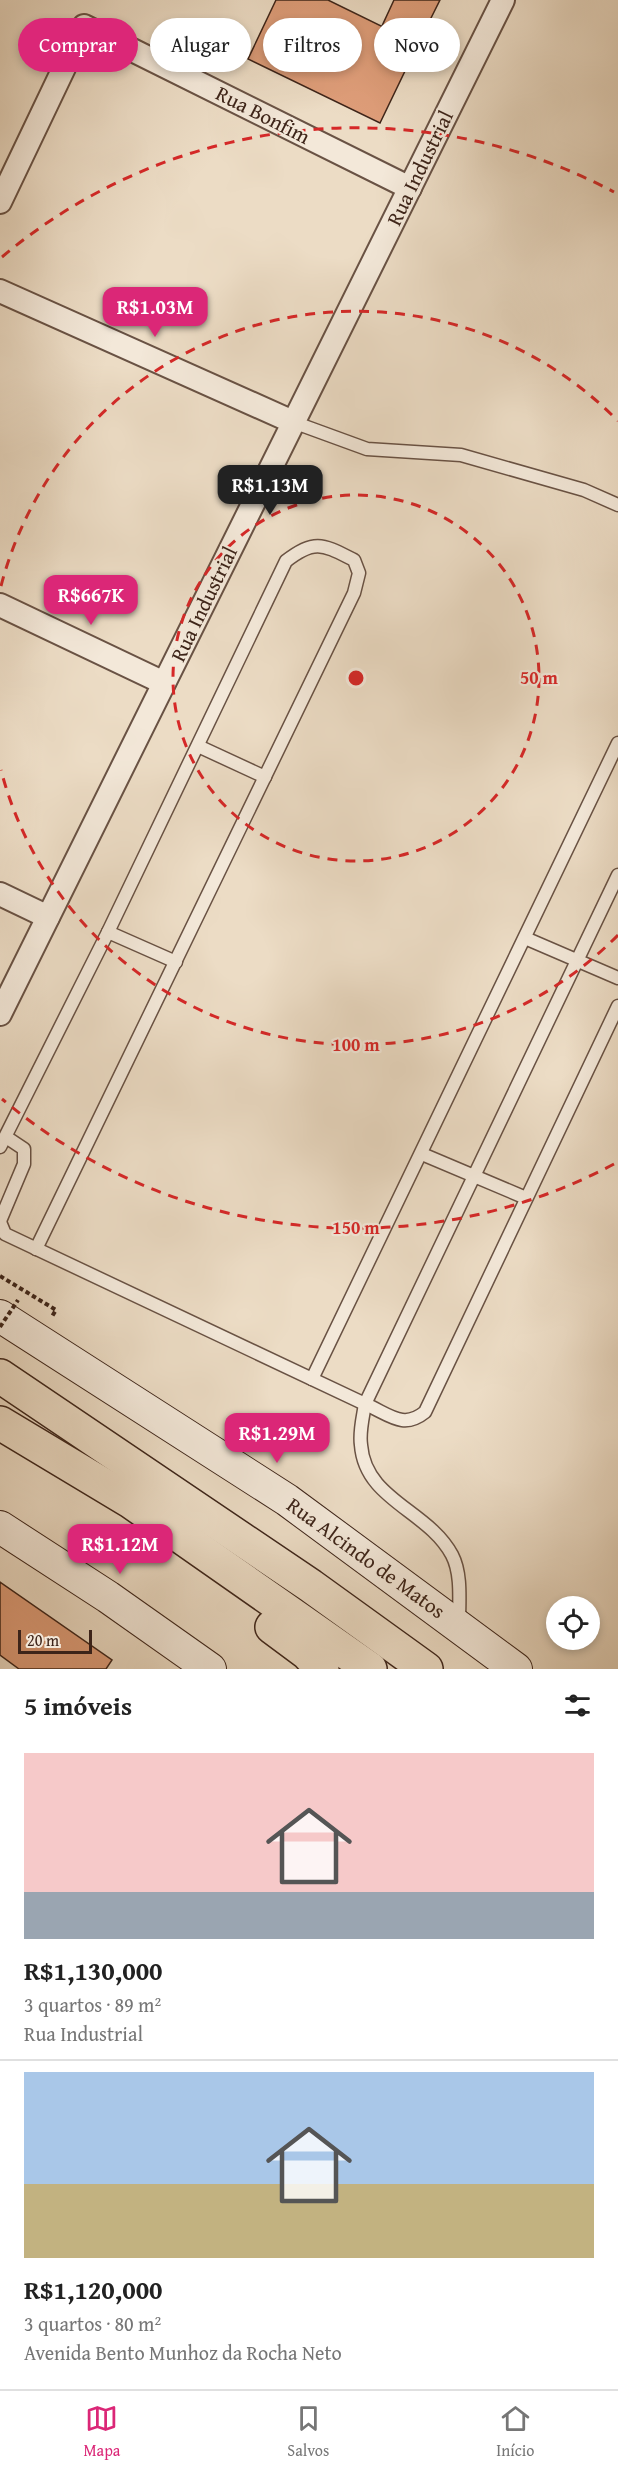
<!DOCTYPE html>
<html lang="pt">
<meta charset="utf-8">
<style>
:root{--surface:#fff;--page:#f6f6f6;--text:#222;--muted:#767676;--line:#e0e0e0;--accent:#db2777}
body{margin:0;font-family:"Gentium Book Plus",serif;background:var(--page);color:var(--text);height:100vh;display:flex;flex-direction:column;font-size:22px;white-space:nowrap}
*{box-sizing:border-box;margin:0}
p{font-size:20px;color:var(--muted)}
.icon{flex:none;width:33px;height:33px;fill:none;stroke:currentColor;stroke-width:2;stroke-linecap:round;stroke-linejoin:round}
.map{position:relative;height:1669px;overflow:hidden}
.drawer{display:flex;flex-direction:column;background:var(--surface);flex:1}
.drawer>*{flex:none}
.guide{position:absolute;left:18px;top:18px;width:582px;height:54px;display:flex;gap:12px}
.controls{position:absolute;left:546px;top:1596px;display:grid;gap:12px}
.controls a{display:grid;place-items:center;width:54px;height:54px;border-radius:50%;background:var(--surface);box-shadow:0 3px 9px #0003;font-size:30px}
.scale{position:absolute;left:18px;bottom:15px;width:74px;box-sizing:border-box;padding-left:6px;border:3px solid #3d2419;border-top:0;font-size:16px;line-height:21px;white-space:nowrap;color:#3d2419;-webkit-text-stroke:4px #f3e8d9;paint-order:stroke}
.price{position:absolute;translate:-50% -51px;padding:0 14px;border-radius:12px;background:var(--accent);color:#fff;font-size:20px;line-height:39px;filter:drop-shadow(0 2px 3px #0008)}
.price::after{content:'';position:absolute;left:50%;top:36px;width:18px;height:14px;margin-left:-9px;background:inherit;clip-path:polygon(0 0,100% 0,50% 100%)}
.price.current{background:#222;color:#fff}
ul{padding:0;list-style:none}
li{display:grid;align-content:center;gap:12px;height:318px;padding:0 24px}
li+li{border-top:2px solid var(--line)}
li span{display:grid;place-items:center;height:186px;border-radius:0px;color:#555}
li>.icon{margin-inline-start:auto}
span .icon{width:108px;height:108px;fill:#fffc;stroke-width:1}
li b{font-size:26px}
h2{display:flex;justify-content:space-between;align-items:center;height:72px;padding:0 24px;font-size:26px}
.pill{padding:0 21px;border-radius:27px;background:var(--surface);box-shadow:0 3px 9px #0003;font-size:21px;line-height:54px}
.pill.current{background:var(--accent);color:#fff}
.dock{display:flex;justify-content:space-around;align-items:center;height:84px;border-top:2px solid var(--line);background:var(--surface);font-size:16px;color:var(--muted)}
.dock a{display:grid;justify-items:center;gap:3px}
.dock .current{color:var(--accent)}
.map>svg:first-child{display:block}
.building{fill:#de9d79;stroke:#3d2419;stroke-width:1.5}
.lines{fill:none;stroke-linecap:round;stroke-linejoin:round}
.service-casing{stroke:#695244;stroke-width:15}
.minor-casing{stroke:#695244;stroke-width:26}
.secondary-casing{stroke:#3d2419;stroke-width:34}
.trunk-casing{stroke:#3d2419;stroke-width:36}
.path{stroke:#3d2419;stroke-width:4;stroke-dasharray:4.5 3;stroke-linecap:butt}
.service{stroke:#f3e8d9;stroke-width:12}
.minor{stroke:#f3e8d9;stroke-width:22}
.secondary{stroke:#f3e8d9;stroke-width:32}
.trunk{stroke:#ecdcc5;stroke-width:33}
.path-bridge{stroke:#3d2419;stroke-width:4;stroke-dasharray:4.5 3;stroke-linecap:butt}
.ring{fill:none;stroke:#d62828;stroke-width:3;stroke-dasharray:10 8}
.labels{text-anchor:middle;stroke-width:4.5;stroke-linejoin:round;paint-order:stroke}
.street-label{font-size:21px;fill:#3d2419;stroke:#f3e8d9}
.centre{fill:#d62828;stroke:#f3e8d9;stroke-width:3}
.ring-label{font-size:18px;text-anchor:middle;font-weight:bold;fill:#d62828;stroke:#f3e8d9;stroke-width:4.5;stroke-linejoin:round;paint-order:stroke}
</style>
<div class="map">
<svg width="618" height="1669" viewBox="0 0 618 1669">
<rect width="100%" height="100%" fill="#ecdcc5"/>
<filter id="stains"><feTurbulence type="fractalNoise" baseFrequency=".00333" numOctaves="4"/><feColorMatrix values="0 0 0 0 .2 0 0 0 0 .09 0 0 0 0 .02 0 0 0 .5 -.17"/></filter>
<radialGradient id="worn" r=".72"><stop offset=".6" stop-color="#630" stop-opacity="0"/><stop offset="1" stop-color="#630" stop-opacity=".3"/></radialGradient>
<g class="building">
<path d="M276,0H328L418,44L380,123L248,59Z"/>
<path d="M394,0H440L418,44L382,26Z"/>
<path d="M0,1582L112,1660L106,1669H19L0,1655Z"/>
</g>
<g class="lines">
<defs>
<g id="service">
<path d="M293,422L367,449L461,455L584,490L618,505"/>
<path d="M198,746L265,777"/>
<path d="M108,932L176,962"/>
<path d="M525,938L618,978"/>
<path d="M0,1147L108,932L286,561C315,538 324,545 354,560L359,573L354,593L36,1249"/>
<path d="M422,1154L526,1198"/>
<path d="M0,1221L24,1164V1149L6,1137"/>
<path d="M0,1222L5,1234L365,1404C389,1414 403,1430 425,1412L618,1006"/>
<path d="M312,1379L618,743"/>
<path d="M459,1623C459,1601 462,1574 452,1555C428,1510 365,1500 361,1445C359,1432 363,1417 365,1404L618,875"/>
</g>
<g id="minor">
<path d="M0,202L84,26L410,188"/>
<path d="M0,291L293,422"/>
<path d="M0,605L164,683"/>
<path d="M0,894L48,917"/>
<path d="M0,1014L503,0"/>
</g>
<g id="secondary">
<path d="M0,1316L287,1500L516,1669"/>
<path d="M0,1527L108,1597L210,1669"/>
</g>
<g id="trunk">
<path d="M0,1376L311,1586L426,1669"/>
<path d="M0,1423L130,1501L370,1669"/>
<path d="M272,1627L307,1653L322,1669"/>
</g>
</defs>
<use href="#service" class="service-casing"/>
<use href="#minor" class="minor-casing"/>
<use href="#secondary" class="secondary-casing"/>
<use href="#trunk" class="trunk-casing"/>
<path class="path" d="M0,1276L56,1310L51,1318"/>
<use href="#service" class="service"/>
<use href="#minor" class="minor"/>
<use href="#secondary" class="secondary"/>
<use href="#trunk" class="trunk"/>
<path class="path-bridge" d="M0,1327L18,1300"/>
</g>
<g class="ring">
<circle cx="356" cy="678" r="183"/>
<path d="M618 935A367 367 0 0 1 1 770M1 586A367 367 0 0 1 618 421"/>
<path d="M614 1164A550 550 0 0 1 2 1099M2 257A550 550 0 0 1 614 192"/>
</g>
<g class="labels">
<g class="street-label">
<text transform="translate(263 115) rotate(27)" y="7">Rua Bonfim</text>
<text transform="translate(420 168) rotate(-64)" y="7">Rua Industrial</text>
<text transform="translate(204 604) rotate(-64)" y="7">Rua Industrial</text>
<text transform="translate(366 1558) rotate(36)" y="7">Rua Alcindo de Matos</text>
</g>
</g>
<circle cx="356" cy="678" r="9" class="centre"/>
<g class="ring-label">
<text x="539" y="684">50 m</text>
<text x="356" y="1051">100 m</text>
<text x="356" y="1234">150 m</text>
</g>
<rect width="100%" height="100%" filter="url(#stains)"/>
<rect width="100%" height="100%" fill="url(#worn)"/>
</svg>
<div class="controls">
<a><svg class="icon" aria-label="locate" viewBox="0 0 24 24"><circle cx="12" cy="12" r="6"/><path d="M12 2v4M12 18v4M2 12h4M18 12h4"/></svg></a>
</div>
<div class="scale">20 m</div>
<b class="price" style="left:155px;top:338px">R$1.03M</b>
<b class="price current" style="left:270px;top:516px">R$1.13M</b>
<b class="price" style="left:91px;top:626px">R$667K</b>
<b class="price" style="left:277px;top:1464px">R$1.29M</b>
<b class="price" style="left:120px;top:1575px">R$1.12M</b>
<div class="guide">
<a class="pill current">Comprar</a>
<a class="pill">Alugar</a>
<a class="pill">Filtros</a>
<a class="pill">Novo</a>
</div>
</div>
<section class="drawer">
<h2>5 imóveis<svg class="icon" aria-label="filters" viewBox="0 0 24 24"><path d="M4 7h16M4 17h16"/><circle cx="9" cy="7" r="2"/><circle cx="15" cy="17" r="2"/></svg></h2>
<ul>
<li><span style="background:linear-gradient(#f6c9c9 75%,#9aa5b1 0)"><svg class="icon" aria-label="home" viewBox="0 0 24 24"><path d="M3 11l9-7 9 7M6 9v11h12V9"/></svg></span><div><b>R$1,130,000</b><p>3 quartos · 89 m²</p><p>Rua Industrial</p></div></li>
<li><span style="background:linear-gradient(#a9c7e8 60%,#c2b280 0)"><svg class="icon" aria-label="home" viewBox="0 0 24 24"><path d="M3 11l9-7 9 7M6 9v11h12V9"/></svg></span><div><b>R$1,120,000</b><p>3 quartos · 80 m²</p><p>Avenida Bento Munhoz da Rocha Neto</p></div></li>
</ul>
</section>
<nav class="dock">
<a class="current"><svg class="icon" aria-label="map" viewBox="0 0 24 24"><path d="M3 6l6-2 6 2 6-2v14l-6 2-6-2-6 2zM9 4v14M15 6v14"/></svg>Mapa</a>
<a><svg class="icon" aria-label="saved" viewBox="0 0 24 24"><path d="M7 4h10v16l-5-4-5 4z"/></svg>Salvos</a>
<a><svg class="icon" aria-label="home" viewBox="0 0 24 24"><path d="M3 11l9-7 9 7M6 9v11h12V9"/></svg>Início</a>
</nav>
